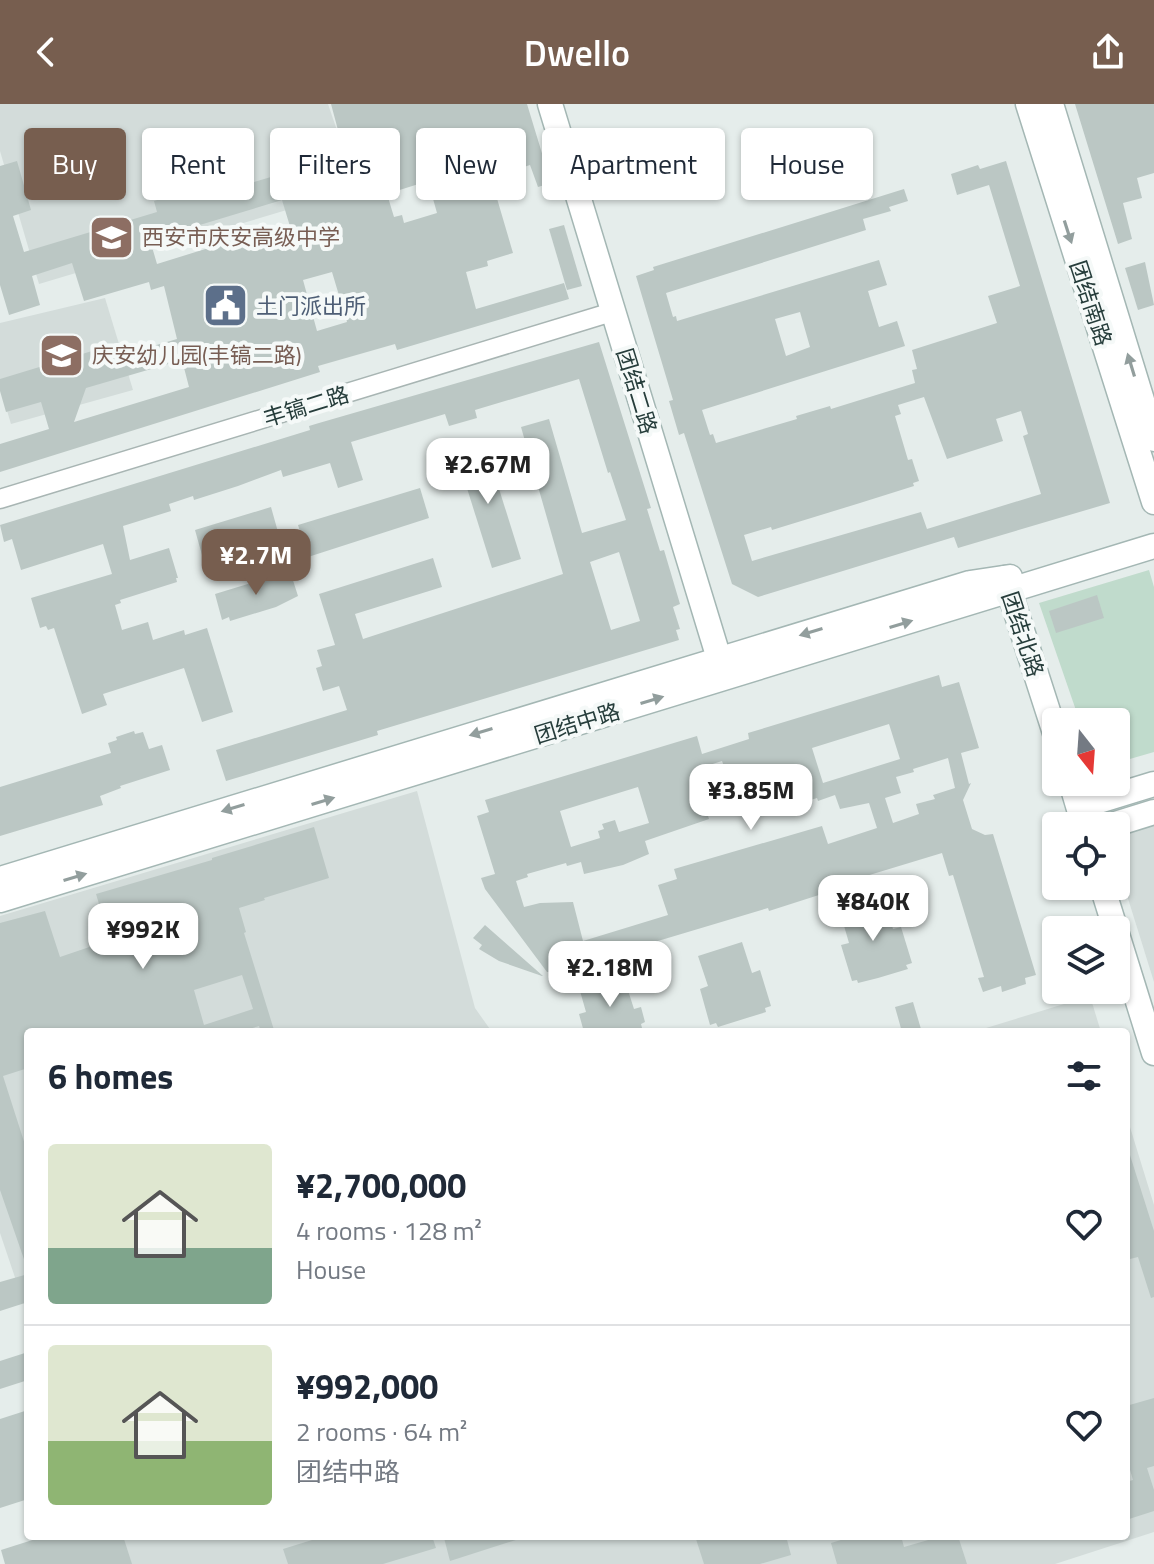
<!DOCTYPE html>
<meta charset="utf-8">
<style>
:root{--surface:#fff;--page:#f6f6f7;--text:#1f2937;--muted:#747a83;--line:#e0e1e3;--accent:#775e4f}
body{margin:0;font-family:"Titillium Web","Noto Sans SC",sans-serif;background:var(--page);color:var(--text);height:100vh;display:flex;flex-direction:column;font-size:30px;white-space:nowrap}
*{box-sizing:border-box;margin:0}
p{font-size:26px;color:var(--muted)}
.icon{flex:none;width:44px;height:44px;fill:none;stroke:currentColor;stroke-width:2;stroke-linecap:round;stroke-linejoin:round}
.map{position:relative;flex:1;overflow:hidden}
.panel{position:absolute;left:24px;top:924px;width:1106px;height:512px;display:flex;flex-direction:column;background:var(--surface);border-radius:8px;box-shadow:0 2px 6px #0004}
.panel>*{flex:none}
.guide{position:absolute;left:24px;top:24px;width:1106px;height:72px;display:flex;gap:16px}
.needle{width:52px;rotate:163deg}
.fabs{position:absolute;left:1042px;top:604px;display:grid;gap:16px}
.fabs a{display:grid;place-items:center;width:88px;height:88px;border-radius:8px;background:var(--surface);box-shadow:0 2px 6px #0004;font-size:40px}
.price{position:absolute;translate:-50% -68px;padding:0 18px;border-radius:16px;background:#fff;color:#222;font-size:26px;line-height:52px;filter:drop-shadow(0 2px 4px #0008)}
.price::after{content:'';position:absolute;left:50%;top:48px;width:24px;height:18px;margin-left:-12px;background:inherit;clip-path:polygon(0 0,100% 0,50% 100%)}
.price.on{background:var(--accent);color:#fff}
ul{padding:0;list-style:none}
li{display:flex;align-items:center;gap:24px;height:200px;padding:0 24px}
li+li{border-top:2px solid var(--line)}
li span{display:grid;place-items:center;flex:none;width:224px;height:160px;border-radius:8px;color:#555}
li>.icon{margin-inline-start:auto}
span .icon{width:96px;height:96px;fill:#fffc;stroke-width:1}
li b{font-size:34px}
h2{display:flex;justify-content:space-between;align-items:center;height:96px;padding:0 24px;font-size:34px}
.tag{padding:0 28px;border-radius:8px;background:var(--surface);box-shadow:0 2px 6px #0004;font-size:28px;line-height:72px}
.tag.on{background:var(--accent);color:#fff}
header{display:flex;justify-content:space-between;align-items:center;height:104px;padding:0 24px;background:var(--accent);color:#fff;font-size:36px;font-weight:600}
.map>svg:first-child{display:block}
.built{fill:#d3dcda}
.green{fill:#c0dbcc}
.building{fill:#bbc7c4;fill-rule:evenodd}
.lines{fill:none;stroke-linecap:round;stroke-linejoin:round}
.street-casing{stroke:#a8b5b3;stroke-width:21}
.secondary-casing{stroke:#a4b7b4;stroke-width:27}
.street{stroke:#fff;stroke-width:18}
.secondary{stroke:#fff;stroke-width:24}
.oneway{fill:#929e9d}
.labels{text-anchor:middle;stroke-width:8;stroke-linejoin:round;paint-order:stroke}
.education-label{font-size:22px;fill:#785e54;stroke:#f5f9f8;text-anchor:start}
.street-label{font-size:22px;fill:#263d3b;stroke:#f5f9f8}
.service-label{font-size:22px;fill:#4e5e75;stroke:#f5f9f8;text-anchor:start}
</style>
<header><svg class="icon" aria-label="back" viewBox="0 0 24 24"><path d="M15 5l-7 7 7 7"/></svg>Dwello<svg class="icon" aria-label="share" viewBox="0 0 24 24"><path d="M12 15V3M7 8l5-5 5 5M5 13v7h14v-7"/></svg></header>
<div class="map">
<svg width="1154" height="1460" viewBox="0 0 1154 1460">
<rect width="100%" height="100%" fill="#e5edeb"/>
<g class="built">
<path d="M0,0H328L357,85L39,180L0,47Z"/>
<path d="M105,194L133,286L11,320L0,283V219Z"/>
<path d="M417,687L475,904L492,928H28V1212L0,1129V812Z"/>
<path d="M1154,721V878L1116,756V733Z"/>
<path d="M1090,892L1101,928H973Z"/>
<path d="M1126,1010L1154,1101V1428L1055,1460H83L106,1432H1126Z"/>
</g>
<path class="green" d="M1149,466L1154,483V648L1116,659V618H1080L1039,499Z"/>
<g class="building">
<path d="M331,0H527L551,79L538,83L530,61L491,74L513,149L487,157L488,162L466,168L476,205L564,179L569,195L397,246L395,240L318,262L320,268L0,368V340L49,325L41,298L6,308L0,287V275L115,240L119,252L177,235L164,182L151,186L149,178L84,197L72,159L32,172L40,201L9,211L0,181V62L17,57L31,106L13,112L24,148L157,108L154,97L215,79L217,89L352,49L344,24L338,26ZM428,77L437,109L404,119L402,111L394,113L387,90ZM282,96L292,129L260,139L257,129L157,160L150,136ZM332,168L347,218L317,227L303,176ZM182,256L189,283L74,318L86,284Z"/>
<path d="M1075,0H1154V69L1137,74L1142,94L1123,99L1132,135L1118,140Z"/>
<path d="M1006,57L1110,399L958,444L954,433L758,493L732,480L684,329L679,331L669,297L673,296L636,172L654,166L653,163L904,85L908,97L889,103L891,107L863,115L866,126L666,189L673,213L676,212L677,217L879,156L887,181L868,187L879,223L897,217L905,242L702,306L710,331L713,330L716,339L797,315L796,312L830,302L831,305L915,279L912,266L917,265L912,246L997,219L988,192L1020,182L989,81L957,91L951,70L978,61L980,65ZM800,208L810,243L786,252L775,215ZM924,293L947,355L1003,337L996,315L1021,307L1028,330L1023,332L1041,390L927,425L921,408L752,457L744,431L771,423L772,426L860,399L914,382L913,379L919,377L912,355L908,356L895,312L901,310L898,301Z"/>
<path d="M564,121L582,182L567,186L549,125Z"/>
<path d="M1145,158L1154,201L1138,206L1125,164Z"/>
<path d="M599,238L651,404L647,405L660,447L664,446L680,500L673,503L680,525L676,526L679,536L377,627L378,631L226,677L216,646L347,606L339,582L323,587L316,564L322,562L317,546L335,541L319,490L433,454L442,483L355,510L363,535L563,470L521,323L549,315L582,429L626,416L610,368L608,369L579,275L475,306L477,314L449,322L445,310L351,338L363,376L338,384L330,359L283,373L281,366L238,382L194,396L193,392L169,400L171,407L123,422L130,456L169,444L178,474H176L177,478L120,496L121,499L115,501L122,526L148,518L153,536L184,526L185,531L207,524L233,608L202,618L184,564L103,590L107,601L82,610L54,524L48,526L46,522L40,524L31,494L112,470L103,440L21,466L12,435L4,438L0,421L310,326L309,322L319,319ZM619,448L640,517L611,526L590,458Z"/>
<path d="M485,340L521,455L492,464L456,349Z"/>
<path d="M420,384L429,414L308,453L298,421Z"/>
<path d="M271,403L278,428L270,430L271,433L211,451L210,448L202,451L195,426Z"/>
<path d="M290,467L298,492L276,503L230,517L229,513L222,516L215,490Z"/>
<path d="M1097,491L1104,514L1056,529L1049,507Z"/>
<path d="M939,571L942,583L959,578L979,644L961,649L969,680L971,679L963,696L972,725L985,731L993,730L1036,871L1025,874L1026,880L1002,888L1001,882L983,888L978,874L984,873L953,771L949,772L942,749L820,786L822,790L769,807L768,804L581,860L583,865L561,868H547L485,785L481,774L495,770L477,712L489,708L485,696L697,632L702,650L749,635L748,629ZM889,620L900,655L823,679L812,644ZM948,654L955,684L933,691L935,695L916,700L919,710L893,719L885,694L901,689L896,673L914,668L913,665ZM722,657L727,671L755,662L770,709L817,694L818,697L835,691L840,705L869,699L877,724L828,740L822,722L674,765L677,775L658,781L668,811L583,837L573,798L540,799L524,803L516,777L528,773L527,770L566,759L567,762L581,758L584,770L623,761L649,750L645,737L709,715L694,666ZM638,683L649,719L619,728L615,716L602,720L604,725L598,727L600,734L571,743L560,707Z"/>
<path d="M134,627L135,630L143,628L149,645L162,641L170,666L120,682L121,684L100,692L103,701L0,732V683L111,649L108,639L117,636L116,633Z"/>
<path d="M314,723L329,774L264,794L265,796L239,804L246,828L244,829L274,926L261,928L259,922L239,928H28V964L3,972L28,1050V1161H26L0,1086V819L45,807L60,853L110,836L96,790L212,756V754ZM242,871L253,905L204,921L194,886Z"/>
<path d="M884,795L893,825L901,823L912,859L906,861L908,865L878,874L858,879L857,876L852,877L841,841L849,839L840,808Z"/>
<path d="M485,821L543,872H542L499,857L479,845L482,841L473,834Z"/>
<path d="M742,838L752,869L760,866L771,902L765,904L766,908L718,923L716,919L710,921L700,885L708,882L698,852Z"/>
<path d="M624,874L634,905L641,903L645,918L641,920L643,928H584L579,910L586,908L580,887Z"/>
<path d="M913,898L921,925L902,928L895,903Z"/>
<path d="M1129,1048L1154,1127V1193L1151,1194L1138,1153L1130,1155L1126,1141V1049Z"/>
<path d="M28,1170V1198L0,1207V1178Z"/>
<path d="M28,1248V1276L0,1285V1257Z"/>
<path d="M1154,1294V1362L1147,1364L1154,1386V1407L1126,1416V1378L1133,1376L1126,1352V1302Z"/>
<path d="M28,1306V1395L0,1404V1315Z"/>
<path d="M45,1432H123L132,1460H5L1,1446Z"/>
<path d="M325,1432H432L436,1444L383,1460H288L283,1445Z"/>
<path d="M451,1432H519V1435L450,1457L444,1434Z"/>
<path d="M695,1432H786L791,1451L760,1460H704Z"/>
<path d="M854,1432H901L904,1443L942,1432H958L967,1460H837L831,1439Z"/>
</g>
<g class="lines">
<defs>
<path id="street" d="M0,395L612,208"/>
<g id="secondary">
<path d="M550,0L724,571"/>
<path d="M1028,0L1154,398"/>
<path d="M1051,0L1154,335"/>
<path d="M1005,474L1056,632"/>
<path d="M1071,678L1084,722"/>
<path d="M1079,703L1154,680"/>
<path d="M1109,722L1154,708"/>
<path d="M0,775L970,479L1010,473"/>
<path d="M1102,782L1154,949"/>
<path d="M0,796L1154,442"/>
</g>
</defs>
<use href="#street" class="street-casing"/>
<use href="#secondary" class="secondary-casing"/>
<use href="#street" class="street"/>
<use href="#secondary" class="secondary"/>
</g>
<defs><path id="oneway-solid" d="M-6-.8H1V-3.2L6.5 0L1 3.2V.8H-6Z" transform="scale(2)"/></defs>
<g class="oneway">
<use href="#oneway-solid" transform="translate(1068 128) rotate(72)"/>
<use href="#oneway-solid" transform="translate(1131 261) rotate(-107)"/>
<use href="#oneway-solid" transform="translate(901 520) rotate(-17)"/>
<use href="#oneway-solid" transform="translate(811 528) rotate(163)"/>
<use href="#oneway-solid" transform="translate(652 596) rotate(-17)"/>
<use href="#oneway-solid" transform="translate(481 628) rotate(163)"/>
<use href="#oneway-solid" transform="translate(323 697) rotate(-17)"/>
<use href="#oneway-solid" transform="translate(233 704) rotate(163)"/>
<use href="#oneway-solid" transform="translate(75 773) rotate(-17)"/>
</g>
<defs>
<symbol id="school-square" viewBox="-11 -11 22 22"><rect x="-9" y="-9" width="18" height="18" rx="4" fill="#8d6e63" stroke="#f5f9f8"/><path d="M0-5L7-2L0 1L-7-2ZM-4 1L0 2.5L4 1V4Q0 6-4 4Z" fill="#fff"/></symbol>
<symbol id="civic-square" viewBox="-11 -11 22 22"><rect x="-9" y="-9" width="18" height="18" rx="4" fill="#5c6f8a" stroke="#f5f9f8"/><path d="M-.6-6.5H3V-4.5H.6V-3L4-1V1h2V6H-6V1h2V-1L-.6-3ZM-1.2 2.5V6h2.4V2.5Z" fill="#fff"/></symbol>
</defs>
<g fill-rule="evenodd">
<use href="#school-square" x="86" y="108" width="51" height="51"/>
<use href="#civic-square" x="200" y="176" width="51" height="51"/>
<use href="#school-square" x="36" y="226" width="51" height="51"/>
</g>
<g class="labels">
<g class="education-label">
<text x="142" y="141">西安市庆安高级中学</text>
<text x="92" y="259">庆安幼儿园(丰镐二路)</text>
</g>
<g class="street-label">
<text transform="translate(1091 199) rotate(72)" y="8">团结南路</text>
<text transform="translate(637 287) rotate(73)" y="8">团结二路</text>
<text transform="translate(306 302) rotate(-17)" y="8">丰镐二路</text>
<text transform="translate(1023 530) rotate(72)" y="8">团结北路</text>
<text transform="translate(577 619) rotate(-17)" y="8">团结中路</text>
</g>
<g class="service-label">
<text x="256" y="210">土门派出所</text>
</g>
</g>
</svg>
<div class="fabs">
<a><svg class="needle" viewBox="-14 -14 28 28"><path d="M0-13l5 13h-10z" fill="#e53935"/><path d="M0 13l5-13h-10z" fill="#747a83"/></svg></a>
<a><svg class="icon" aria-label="locate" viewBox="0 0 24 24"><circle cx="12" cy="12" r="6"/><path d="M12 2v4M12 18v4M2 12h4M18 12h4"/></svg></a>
<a><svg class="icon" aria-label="layers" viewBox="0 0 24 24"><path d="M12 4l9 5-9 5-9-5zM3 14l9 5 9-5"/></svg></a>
</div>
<b class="price" style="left:488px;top:402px">¥2.67M</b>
<b class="price on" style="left:256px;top:493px">¥2.7M</b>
<b class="price" style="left:751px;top:728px">¥3.85M</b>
<b class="price" style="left:873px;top:839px">¥840K</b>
<b class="price" style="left:143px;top:867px">¥992K</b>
<b class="price" style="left:610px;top:905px">¥2.18M</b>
<div class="guide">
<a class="tag on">Buy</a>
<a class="tag">Rent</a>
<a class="tag">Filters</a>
<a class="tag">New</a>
<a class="tag">Apartment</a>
<a class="tag">House</a>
</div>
<section class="panel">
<h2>6 homes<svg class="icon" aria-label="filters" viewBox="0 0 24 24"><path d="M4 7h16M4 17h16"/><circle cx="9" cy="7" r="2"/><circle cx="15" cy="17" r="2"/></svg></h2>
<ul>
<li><span style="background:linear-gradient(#dfe7d0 65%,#7fa58c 0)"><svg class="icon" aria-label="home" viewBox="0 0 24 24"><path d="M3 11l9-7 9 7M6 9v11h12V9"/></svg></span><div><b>¥2,700,000</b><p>4 rooms · 128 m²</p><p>House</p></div><svg class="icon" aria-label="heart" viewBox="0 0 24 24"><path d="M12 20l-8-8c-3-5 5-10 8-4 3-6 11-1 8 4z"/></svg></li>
<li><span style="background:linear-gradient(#dfe7d0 60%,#8fb573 0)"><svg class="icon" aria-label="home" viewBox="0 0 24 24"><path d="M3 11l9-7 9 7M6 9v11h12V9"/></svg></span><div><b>¥992,000</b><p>2 rooms · 64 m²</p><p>团结中路</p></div><svg class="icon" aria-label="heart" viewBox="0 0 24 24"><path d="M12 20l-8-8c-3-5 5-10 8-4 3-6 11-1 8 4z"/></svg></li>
</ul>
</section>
</div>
